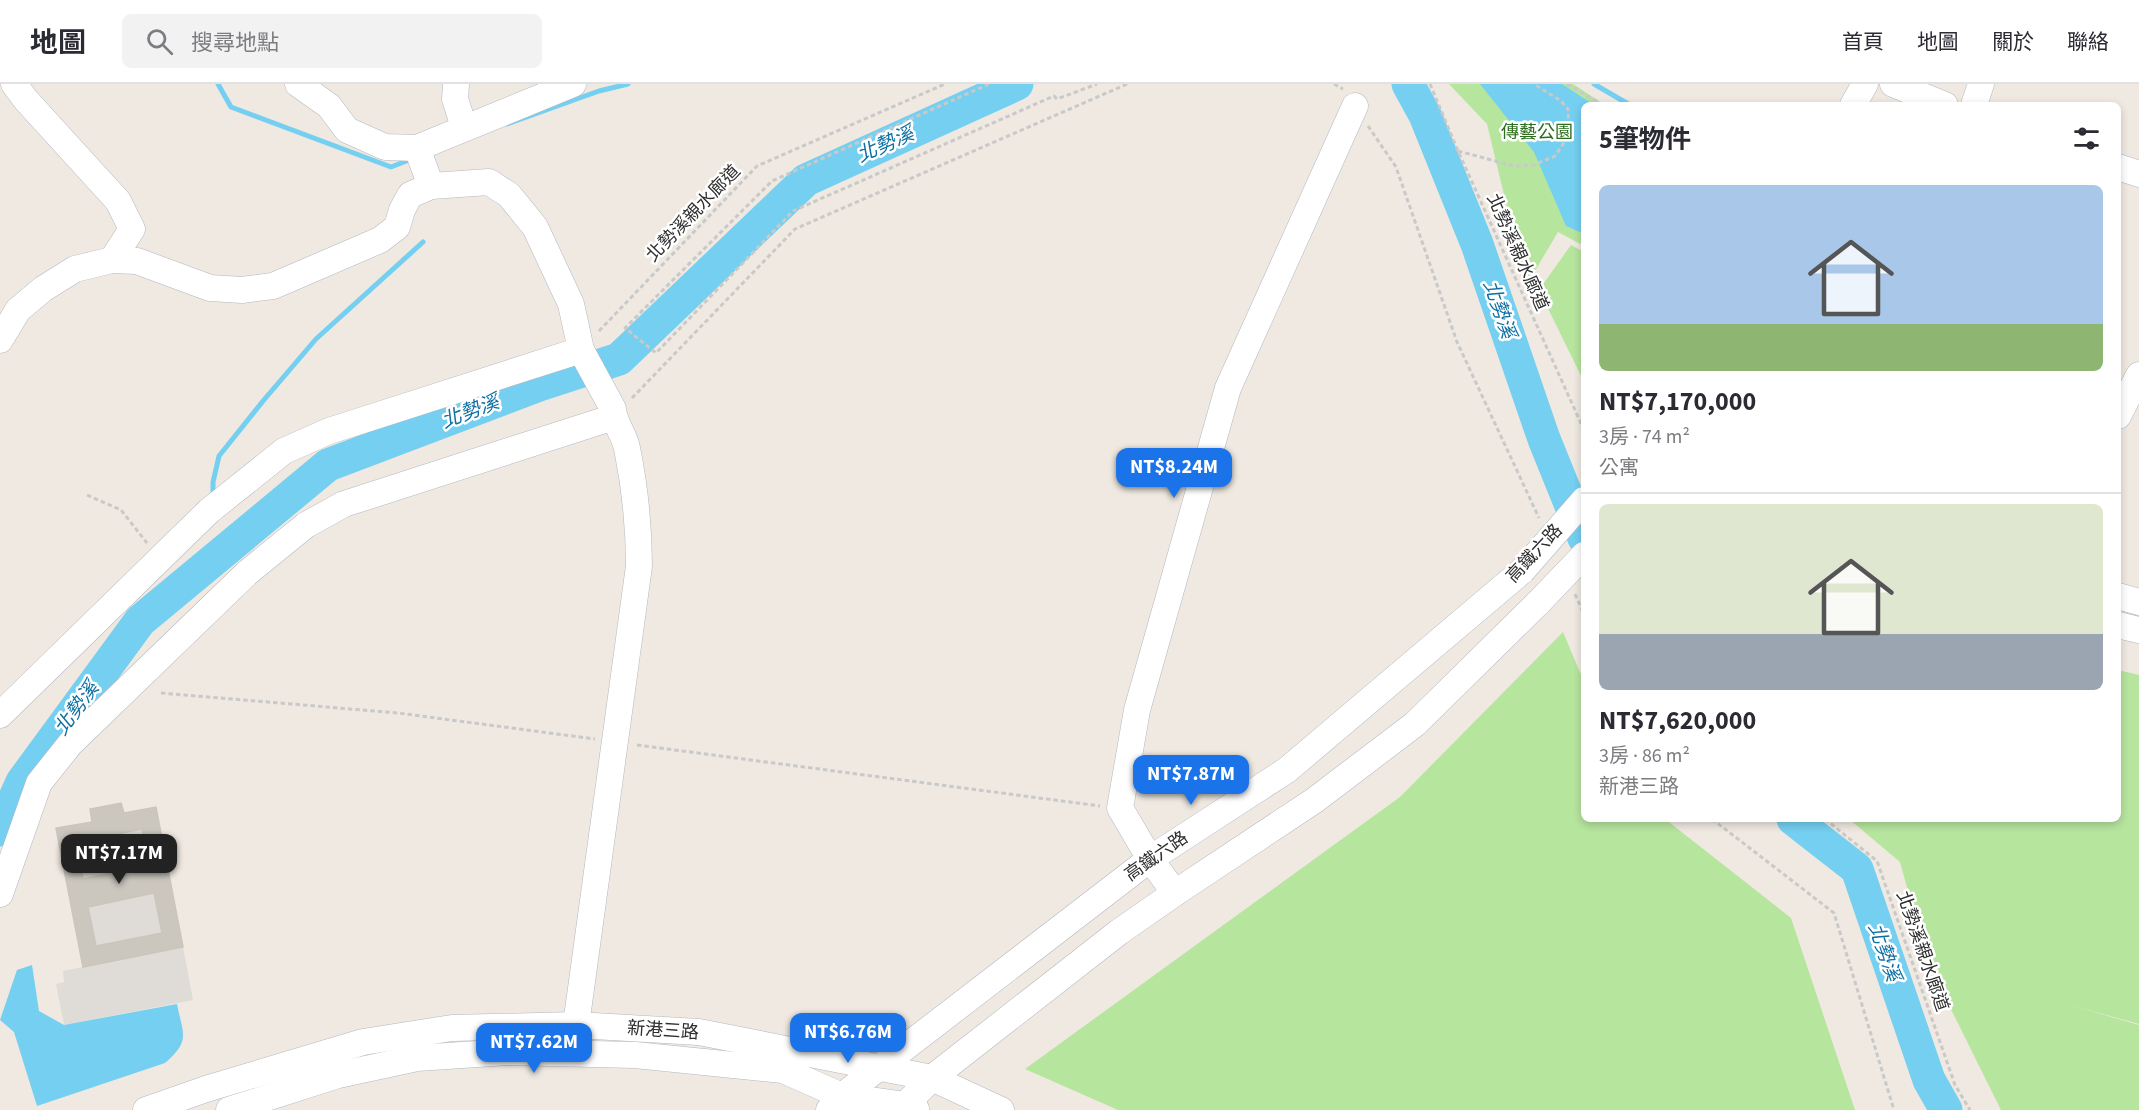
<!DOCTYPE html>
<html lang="zh-TW">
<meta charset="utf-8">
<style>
:root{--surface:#fff;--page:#f2f2f3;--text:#2b2b33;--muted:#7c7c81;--line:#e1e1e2;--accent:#1a73e8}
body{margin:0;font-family:"Source Sans 3","Noto Sans TC",sans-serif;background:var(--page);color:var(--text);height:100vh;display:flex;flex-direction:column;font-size:22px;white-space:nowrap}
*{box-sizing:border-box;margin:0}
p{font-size:20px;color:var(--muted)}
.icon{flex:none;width:33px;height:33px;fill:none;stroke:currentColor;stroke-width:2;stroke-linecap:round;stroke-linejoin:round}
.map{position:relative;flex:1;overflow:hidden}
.sheet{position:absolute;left:1581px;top:18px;width:540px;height:720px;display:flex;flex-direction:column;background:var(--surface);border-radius:9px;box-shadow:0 3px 9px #0003}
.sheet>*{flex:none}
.price{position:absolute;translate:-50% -51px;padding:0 14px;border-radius:12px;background:var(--accent);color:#fff;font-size:20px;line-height:39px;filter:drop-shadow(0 2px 3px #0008)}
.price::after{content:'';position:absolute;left:50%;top:36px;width:18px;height:14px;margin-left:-9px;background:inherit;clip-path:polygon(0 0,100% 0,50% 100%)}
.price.current{background:#222;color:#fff}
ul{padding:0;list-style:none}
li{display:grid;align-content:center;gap:12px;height:318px;padding:0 18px}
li+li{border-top:2px solid var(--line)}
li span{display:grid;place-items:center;height:186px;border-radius:9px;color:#555}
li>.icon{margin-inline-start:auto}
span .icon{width:108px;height:108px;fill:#fffc;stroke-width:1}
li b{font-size:26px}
h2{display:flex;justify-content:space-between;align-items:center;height:72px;padding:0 18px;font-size:26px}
header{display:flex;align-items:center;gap:36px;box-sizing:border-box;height:84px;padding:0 30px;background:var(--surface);border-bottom:2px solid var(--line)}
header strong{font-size:28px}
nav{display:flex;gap:33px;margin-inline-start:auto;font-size:21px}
.search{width:420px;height:54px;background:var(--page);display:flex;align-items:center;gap:15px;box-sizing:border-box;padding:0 21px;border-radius:9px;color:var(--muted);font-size:22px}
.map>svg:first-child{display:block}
.green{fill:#b6e59e}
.plaza{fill:#dfdcd8}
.water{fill:#75cff0}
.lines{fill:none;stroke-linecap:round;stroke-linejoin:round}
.stream{stroke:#75cff0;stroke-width:5}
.river{stroke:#75cff0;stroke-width:33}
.building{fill:#cbc7bf;stroke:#cbc5ba;stroke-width:1.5;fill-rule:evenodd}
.minor-casing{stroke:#b4b7c1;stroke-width:27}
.path{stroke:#c9c9c9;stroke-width:3;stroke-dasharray:4.5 3;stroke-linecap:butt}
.minor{stroke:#fff;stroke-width:26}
.minor-bridge-casing{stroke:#b4b7c1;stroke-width:27;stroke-linecap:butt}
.minor-bridge{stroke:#fff;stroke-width:26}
.labels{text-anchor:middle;stroke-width:5;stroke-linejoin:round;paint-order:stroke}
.park-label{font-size:18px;fill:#2c6e1b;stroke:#fff}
.street-label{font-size:18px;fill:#2e2e2e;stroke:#fff}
.water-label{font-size:20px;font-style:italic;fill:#0d6fa3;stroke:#fff}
</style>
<header>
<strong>地圖</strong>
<div class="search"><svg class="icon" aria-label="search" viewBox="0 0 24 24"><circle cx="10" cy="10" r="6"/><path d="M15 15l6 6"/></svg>搜尋地點</div>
<nav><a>首頁</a><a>地圖</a><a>關於</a><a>聯絡</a></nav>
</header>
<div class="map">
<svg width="2139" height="1026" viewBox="0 0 2139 1026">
<rect width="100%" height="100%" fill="#efe9e1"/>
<g class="green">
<path d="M1449,0H1573L1605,21H1584V162L1558,148L1526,202L1487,40Z"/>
<path d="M1571,161L1584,168V298L1539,206Z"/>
<path d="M1563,548L1584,598V735H1665L1791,834L1855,1026H1118L1025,985L1400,713Z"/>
<path d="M2118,586L2139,591V940L2070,921L2139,941V1026H2001L1928,879L1900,778L1849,735H2118Z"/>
</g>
<g class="plaza">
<path d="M142,745L162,849L96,862L76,758Z"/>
<path d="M183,863L193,916L64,941L56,900L64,898L63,887Z"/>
</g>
<g class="water">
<path d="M1480,0H1562L1594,21H1584V150L1566,142L1534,68Z"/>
<path d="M32,881L39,927L64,941L177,920C183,951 191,956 165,979L37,1022L14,948L0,936L17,886Z"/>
</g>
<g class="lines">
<g class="stream">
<path d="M218,0L231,23L391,83L414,74"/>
<path d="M1594,0L1630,21"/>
<path d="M507,40L599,7L628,0"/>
<path d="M213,412V398L219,372L263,317L316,255L423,158"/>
</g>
<g class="river">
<path d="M1408,0L1425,31L1477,160L1544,355L1584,454"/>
<path d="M1793,735L1857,785L1929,996L1946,1026"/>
<path d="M0,746L22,698L140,537L328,381L539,301L619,275L806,96L1017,0"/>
</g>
</g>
<path class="building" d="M121,719L124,729L156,723L183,863L83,883L56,744L92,738L90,725ZM142,745L149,781L83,795L76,758ZM154,809L162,849L96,862L88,823Z"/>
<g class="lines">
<defs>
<g id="minor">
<path d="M14,0L26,16L118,117L132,145L112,176"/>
<path d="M298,0L329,22L347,46L385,63L417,64L573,0"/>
<path d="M456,0L455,15L464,43"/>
<path d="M1893,0L1945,21"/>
<path d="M1853,21L1865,0"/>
<path d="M1974,21L1981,0"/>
<path d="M417,64L431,102L489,98L509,111L535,143L571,220L581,266L613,325C614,339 624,350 627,364C635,404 639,442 639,482L576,941"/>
<path d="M2118,83L2139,90"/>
<path d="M0,256L18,226L43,205L75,185L112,176L137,177L210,204L242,206L273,202L380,156L397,143L402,126L410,111L431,102"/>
<path d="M2118,332L2139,291"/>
<path d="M2118,512L2139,518"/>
<path d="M2118,541L2139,546"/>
<path d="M0,631L209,427L284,367L329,347L581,266"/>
<path d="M1175,809L1150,775L1120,724L1137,626L1228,304L1355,22"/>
<path d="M0,810L39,699L70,660L247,489L306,441L344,420L614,333"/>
<path d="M146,1026L206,1005L363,958L452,944L576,941L699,948L932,994L1001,1026"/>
<path d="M229,1026L338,991L417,974L507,968L635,971L783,986L842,1012L906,1021L916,1025"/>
<path d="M829,1026L842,1012L1150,775L1287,686L1522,487"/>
<path d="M900,1026L932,994L1119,848L1175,809L1315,716L1415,640L1539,518"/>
</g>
</defs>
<use href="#minor" class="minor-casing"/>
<g class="path">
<path d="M989,0L772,97L625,244L656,269L793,127L1054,12L1057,15L1097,0"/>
<path d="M1334,0L1343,5"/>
<path d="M1430,0L1458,67L1584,346"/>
<path d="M1567,0L1603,21"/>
<path d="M1368,42L1396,83L1457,258L1539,434"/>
<path d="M1458,67L1514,82L1534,81L1555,72L1569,51L1568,25L1561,17L1534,0"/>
<path d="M599,247L757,82L945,0"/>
<path d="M632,314L795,145L1127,0"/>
<path d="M87,411L121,426L147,459"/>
<path d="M1575,510L1584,530"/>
<path d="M161,609L398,629L595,655"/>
<path d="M637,661L1100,722"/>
<path d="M1712,735L1834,829L1894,1026"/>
<path d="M1825,735L1877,777L1955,1001L1970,1026"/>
</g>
<use href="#minor" class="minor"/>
<defs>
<g id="minor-bridge">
<path d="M1522,487L1584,416"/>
<path d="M1539,518L1584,471"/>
</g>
</defs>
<use href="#minor-bridge" class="minor-bridge-casing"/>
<use href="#minor-bridge" class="minor-bridge"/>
</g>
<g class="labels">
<g class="park-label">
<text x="1537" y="54">傳藝公園</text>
</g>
<g class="street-label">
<text transform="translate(693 129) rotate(-46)" y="6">北勢溪親水廊道</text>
<text transform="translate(1518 168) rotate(66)" y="6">北勢溪親水廊道</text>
<text transform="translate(1534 469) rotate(-47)" y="6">高鐵六路</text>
<text transform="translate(1156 772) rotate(-35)" y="6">高鐵六路</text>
<text transform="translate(1923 867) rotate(71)" y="6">北勢溪親水廊道</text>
<text transform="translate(663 946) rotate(4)" y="6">新港三路</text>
</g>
<g class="water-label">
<text transform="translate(885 60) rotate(-24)" y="7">北勢溪</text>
<text transform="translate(1500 225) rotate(71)" y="7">北勢溪</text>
<text transform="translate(470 327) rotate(-21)" y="7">北勢溪</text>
<text transform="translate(76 624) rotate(-54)" y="7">北勢溪</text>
<text transform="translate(1885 868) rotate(71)" y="7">北勢溪</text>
</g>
</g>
</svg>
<b class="price" style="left:1174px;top:415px">NT$8.24M</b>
<b class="price" style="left:1191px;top:722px">NT$7.87M</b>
<b class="price current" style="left:119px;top:801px">NT$7.17M</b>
<b class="price" style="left:848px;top:980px">NT$6.76M</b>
<b class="price" style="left:534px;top:990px">NT$7.62M</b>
<section class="sheet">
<h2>5筆物件<svg class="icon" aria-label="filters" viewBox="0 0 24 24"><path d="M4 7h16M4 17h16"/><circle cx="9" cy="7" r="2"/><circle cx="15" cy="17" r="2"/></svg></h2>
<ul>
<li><span style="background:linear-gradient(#a9c7e8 75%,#8fb573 0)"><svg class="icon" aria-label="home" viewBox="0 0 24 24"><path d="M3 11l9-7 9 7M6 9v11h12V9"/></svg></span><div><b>NT$7,170,000</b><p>3房 · 74 m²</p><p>公寓</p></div></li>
<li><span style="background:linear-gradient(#dfe7d0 70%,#9aa5b1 0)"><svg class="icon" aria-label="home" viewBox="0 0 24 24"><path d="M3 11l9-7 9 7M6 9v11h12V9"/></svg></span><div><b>NT$7,620,000</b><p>3房 · 86 m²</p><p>新港三路</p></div></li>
</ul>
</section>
</div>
